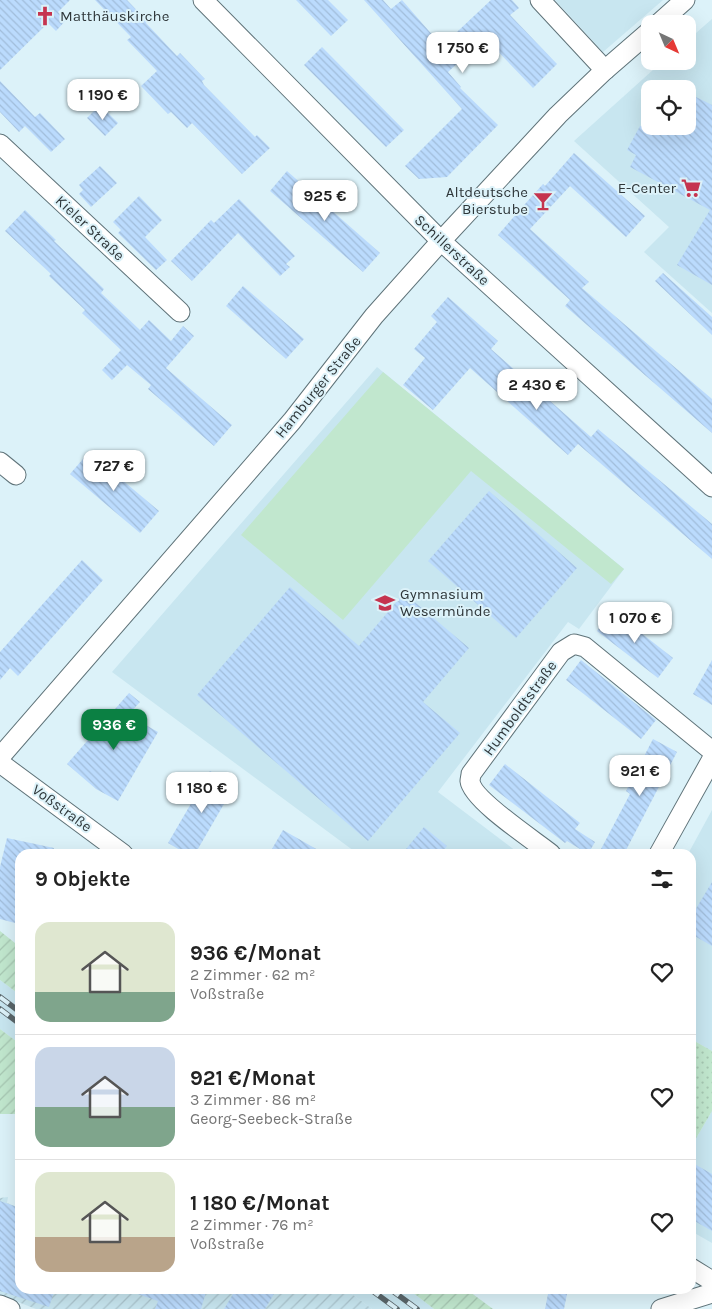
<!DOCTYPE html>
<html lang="de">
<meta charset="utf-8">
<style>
:root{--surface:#fff;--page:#f2f2f2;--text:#222;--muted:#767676;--line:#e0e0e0;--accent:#0b8043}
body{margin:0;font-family:Karla,sans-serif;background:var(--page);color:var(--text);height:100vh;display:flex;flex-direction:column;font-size:19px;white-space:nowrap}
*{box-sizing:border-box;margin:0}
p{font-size:16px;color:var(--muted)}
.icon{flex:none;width:28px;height:28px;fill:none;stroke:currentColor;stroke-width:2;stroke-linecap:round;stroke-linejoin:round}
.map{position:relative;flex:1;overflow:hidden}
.details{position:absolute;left:15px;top:849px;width:681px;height:445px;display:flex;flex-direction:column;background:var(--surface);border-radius:15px;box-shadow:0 5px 20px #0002}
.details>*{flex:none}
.needle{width:32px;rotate:136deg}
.fabs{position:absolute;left:641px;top:15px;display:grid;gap:10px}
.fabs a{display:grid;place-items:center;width:55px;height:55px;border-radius:10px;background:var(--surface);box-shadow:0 5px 20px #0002;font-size:25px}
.price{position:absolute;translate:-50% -42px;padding:0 11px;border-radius:10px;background:#fff;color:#222;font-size:16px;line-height:32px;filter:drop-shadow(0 1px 2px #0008)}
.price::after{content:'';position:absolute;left:50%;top:30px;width:15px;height:11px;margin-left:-8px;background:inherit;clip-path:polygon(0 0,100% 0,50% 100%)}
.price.on{background:var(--accent);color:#fff}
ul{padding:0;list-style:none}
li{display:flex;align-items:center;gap:15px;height:125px;padding:0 20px}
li+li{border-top:1px solid var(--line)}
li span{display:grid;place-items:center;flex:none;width:140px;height:100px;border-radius:15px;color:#555}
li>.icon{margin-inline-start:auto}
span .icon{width:60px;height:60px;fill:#fffc;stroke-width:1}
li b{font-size:21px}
h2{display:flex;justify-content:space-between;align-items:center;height:60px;padding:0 20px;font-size:21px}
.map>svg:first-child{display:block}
.built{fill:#c8e6f0;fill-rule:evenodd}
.industrial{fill:url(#industrial-furrows)}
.grass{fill:url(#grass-dots)}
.garden{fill:url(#garden-furrows)}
.pitch{fill:#c1e7ce}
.building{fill:url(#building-back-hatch)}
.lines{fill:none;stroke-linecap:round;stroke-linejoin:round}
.minor-casing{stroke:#5f7379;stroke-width:21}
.minor{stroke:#fff;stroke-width:19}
.rail-casing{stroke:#5a666a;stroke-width:5.5}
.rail{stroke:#dcf2f9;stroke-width:4;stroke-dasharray:11;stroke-linecap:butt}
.labels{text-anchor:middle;stroke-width:4;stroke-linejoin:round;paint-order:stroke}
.poi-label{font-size:15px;fill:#2f373a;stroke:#dcf2f9;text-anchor:start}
.street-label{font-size:15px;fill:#2f373a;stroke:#dcf2f9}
</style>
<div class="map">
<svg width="712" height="1309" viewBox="0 0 712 1309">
<defs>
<pattern id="industrial-furrows" width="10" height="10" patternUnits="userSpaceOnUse" patternTransform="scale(1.25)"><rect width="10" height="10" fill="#c8e6f0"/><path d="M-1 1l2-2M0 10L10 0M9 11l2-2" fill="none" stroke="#acc6cf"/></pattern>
<pattern id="grass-dots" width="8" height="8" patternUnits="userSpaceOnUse" patternTransform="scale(1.25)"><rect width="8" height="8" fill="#c1e7ce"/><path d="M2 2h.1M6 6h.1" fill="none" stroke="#a6c7b2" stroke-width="1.8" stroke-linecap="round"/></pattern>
<pattern id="garden-furrows" width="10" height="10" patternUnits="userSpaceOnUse" patternTransform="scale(1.25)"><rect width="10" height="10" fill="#c1e7ce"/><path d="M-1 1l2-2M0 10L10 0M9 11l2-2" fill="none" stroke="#a6c7b2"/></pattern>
<pattern id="building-back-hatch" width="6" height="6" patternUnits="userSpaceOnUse" patternTransform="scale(1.25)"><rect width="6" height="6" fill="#bbdbfd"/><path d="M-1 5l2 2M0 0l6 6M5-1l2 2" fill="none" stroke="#a1bdda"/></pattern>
</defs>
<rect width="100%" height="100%" fill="#dcf2f9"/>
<g class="built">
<path d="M555,0H663L603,52Z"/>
<path d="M712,19V313L644,252L669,227L574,141L663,61H688V40ZM650,89H688V126H650Z"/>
<path d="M377,367L624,569L579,629L568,622L438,792L520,854H358L112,672Z"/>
<path d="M712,810V1051L691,1039V854H688Z"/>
<path d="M0,980L20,995V1044L0,1029Z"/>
<path d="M712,1111V1243L691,1231V1147Z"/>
<path d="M345,1289H408L434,1309H372Z"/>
</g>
<path class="industrial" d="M8,1197L7,1203L20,1208V1289H345L372,1309H36L0,1295V1198Z"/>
<path class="grass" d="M691,1039L712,1051V1111L691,1147Z"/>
<g class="garden">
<path d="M0,931L20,947V995L0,980Z"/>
<path d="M0,1029L20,1044V1114H0Z"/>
<path d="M408,1289H466L493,1309H434Z"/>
</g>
<path class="pitch" d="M383,372L624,569L611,584L471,471L343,620L241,535Z"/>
<g class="building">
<path d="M0,0H70L58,12L66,20L56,31L48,23L0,70Z"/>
<path d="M95,0H127L147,21L146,23L177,56L180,53L205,79L202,81L204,85L255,137L257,135L270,148L242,174L192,123L187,128L171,112L168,114L141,86L157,71L127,40L131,37Z"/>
<path d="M296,0H328L348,20L331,36Z"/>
<path d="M364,0H383L391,9L402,0L442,46L491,0H512L519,8L510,15L557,64L533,88L485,38L448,72L461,87L460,88L498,125L447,177L419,179L405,166L462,109Z"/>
<path d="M322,47L404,130L386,147L304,65Z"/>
<path d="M0,81L35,117L40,113L65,139L51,152L25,126L19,132L0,112Z"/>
<path d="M688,93L712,105V285L677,265L710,210L630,167L636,155L627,150L640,126H688Z"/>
<path d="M100,105L118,123L105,136L87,118Z"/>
<path d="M574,153L645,216L626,237L570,186L530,229L589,282L582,288L712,399V433L565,306L570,300L498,235L525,204L543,184L545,186Z"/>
<path d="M100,166L117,183L91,207L79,194L83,190L79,185Z"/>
<path d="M287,171L380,253L363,272L270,191Z"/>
<path d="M139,196L162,220L145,237L167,260L156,270L118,233L121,230L113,222Z"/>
<path d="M239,199L295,256L286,264L290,267L280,276L238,233L192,281L171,261L211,220L214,223Z"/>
<path d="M25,210L56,240L54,241L104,289L101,293L140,330L149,320L171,341L183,326L194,336L166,368L232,425L214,446L148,389L151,385L127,365L112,380L102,370L121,350L82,313L85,310L49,276L51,274L5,231Z"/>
<path d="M663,273L712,317V335L655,281Z"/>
<path d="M243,286L304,339L286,359L226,306Z"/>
<path d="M448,297L498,341L491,349L591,437L598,429L712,524V559L578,444L568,455L470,368L433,410L403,385L425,358L414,349L437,322L431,316Z"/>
<path d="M89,452L159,511L140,533L70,474Z"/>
<path d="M489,491L577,568L516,638L428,561Z"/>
<path d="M82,560L103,580L18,676L10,668L0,680V652Z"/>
<path d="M290,587L359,646L404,593L469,648L423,702L460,733L368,841L197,695Z"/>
<path d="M612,610L673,658L658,678L597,631Z"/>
<path d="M581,660L656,720L641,739L566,680Z"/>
<path d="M712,660V705L693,694Z"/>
<path d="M129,693L140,702L128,715L158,732L118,801L96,789L67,764Z"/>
<path d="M653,739L677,752L624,854H611L601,849L630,794L626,791Z"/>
<path d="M505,764L580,823L575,829L595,842L588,854L567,841L565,843L489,785Z"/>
<path d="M210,771L235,785L195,854H187L168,843Z"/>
<path d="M424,827L447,846L441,854H402Z"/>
<path d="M283,830L325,854H269Z"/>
<path d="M7,838L54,848L53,854H20V901L15,923L0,919V867Z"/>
<path d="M712,882V946L691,934V917Z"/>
<path d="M691,1162L712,1174V1231L691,1219Z"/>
<path d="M0,1201L20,1208V1289H55L49,1307L0,1291Z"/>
<path d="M129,1289H207L201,1309H155L158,1301L129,1291Z"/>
<path d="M236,1289H277L265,1309H224Z"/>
<path d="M549,1289H568L564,1309H545Z"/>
</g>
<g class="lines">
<defs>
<g id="minor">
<path d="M203,0L441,241L712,487"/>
<path d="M540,0L605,70"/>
<path d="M658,24L685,0"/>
<path d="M0,144L180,312"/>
<path d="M0,462L16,475"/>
<path d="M0,757L292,421L374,316L441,241L558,115L605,70L650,31"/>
<path d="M0,763L123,854"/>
<path d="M551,854C535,841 472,800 470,781C470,779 471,776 471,774L561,652L574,644L585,647L712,751"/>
<path d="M659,854L712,759"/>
<path d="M691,1268L712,1281"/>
<path d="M0,1305L10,1309"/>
<path d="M661,1309L712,1293"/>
</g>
</defs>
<use href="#minor" class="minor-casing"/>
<use href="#minor" class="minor"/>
<defs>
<g id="rail">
<path d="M0,997L20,1012"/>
<path d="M0,1009L20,1024"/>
<path d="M370,1289L397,1309"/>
<path d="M390,1289L417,1309"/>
</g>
</defs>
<use href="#rail" class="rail-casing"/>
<use href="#rail" class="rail"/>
</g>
<defs>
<symbol id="church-bare" viewBox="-9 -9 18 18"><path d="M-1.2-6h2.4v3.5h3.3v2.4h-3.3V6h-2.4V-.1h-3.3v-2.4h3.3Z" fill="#c5344f" stroke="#dcf2f9" stroke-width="2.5" paint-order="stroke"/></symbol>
<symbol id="supermarket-bare" viewBox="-9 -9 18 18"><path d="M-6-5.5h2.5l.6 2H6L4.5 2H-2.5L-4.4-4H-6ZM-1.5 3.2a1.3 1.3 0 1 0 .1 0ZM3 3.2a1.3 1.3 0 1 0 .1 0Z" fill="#c5344f" stroke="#dcf2f9" stroke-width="2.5" paint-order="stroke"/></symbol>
<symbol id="bar-bare" viewBox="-9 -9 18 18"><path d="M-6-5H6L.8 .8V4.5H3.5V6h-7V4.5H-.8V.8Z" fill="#c5344f" stroke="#dcf2f9" stroke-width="2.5" paint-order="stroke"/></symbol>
<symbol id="school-bare" viewBox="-9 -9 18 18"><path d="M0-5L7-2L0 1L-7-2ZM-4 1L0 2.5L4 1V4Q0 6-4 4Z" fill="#c5344f" stroke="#dcf2f9" stroke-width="2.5" paint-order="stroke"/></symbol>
</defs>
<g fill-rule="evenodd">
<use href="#church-bare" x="31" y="2" width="28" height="28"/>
<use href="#supermarket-bare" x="677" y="174" width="28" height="28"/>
<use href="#bar-bare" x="529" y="187" width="28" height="28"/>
<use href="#school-bare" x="371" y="589" width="28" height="28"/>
</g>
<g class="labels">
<g class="poi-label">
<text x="60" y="21">Matthäuskirche</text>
<text x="676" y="193" text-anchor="end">E-Center</text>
<text x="528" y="197" text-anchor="end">Altdeutsche<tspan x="528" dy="17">Bierstube</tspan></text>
<text x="400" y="599">Gymnasium<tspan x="400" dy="17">Wesermünde</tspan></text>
</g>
<g class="street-label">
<text transform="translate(90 228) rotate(43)" y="5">Kieler Straße</text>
<text transform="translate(452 250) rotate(43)" y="5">Schillerstraße</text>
<text transform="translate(318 387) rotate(-51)" y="5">Hamburger Straße</text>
<text transform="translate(520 708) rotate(-54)" y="5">Humboldtstraße</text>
<text transform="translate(62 808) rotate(36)" y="5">Voßstraße</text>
</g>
</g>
</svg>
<div class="fabs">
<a><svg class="needle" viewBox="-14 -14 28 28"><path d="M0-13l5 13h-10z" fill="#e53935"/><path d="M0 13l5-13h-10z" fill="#767676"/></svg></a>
<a><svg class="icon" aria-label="locate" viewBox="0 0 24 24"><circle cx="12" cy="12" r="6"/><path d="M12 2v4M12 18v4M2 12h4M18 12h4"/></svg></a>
</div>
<b class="price" style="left:463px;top:74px">1 750 €</b>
<b class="price" style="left:103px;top:121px">1 190 €</b>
<b class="price" style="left:325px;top:222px">925 €</b>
<b class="price" style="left:537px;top:411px">2 430 €</b>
<b class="price" style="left:114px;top:492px">727 €</b>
<b class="price" style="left:635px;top:644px">1 070 €</b>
<b class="price on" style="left:114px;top:751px">936 €</b>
<b class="price" style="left:640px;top:797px">921 €</b>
<b class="price" style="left:202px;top:814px">1 180 €</b>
<section class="details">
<h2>9 Objekte<svg class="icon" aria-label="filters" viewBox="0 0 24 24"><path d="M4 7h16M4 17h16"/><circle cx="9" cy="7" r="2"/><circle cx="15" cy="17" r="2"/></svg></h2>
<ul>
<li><span style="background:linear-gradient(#dfe7d0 70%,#7fa58c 0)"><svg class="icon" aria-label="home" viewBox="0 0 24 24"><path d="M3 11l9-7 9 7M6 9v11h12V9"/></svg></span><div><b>936 €/Monat</b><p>2 Zimmer · 62 m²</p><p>Voßstraße</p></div><svg class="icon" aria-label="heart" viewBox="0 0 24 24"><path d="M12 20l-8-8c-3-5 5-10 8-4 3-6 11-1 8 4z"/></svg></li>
<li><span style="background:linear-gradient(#c9d6e8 60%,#7fa58c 0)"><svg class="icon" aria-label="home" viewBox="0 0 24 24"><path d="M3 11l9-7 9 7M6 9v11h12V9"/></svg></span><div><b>921 €/Monat</b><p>3 Zimmer · 86 m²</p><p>Georg-Seebeck-Straße</p></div><svg class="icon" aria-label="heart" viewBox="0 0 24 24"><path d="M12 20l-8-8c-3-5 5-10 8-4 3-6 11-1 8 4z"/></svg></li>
<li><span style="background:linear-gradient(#dfe7d0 65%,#b9a48a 0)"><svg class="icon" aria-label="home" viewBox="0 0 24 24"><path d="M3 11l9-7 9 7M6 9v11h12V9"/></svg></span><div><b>1 180 €/Monat</b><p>2 Zimmer · 76 m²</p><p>Voßstraße</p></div><svg class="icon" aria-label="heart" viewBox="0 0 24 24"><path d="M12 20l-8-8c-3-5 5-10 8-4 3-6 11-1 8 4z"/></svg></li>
</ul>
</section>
</div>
